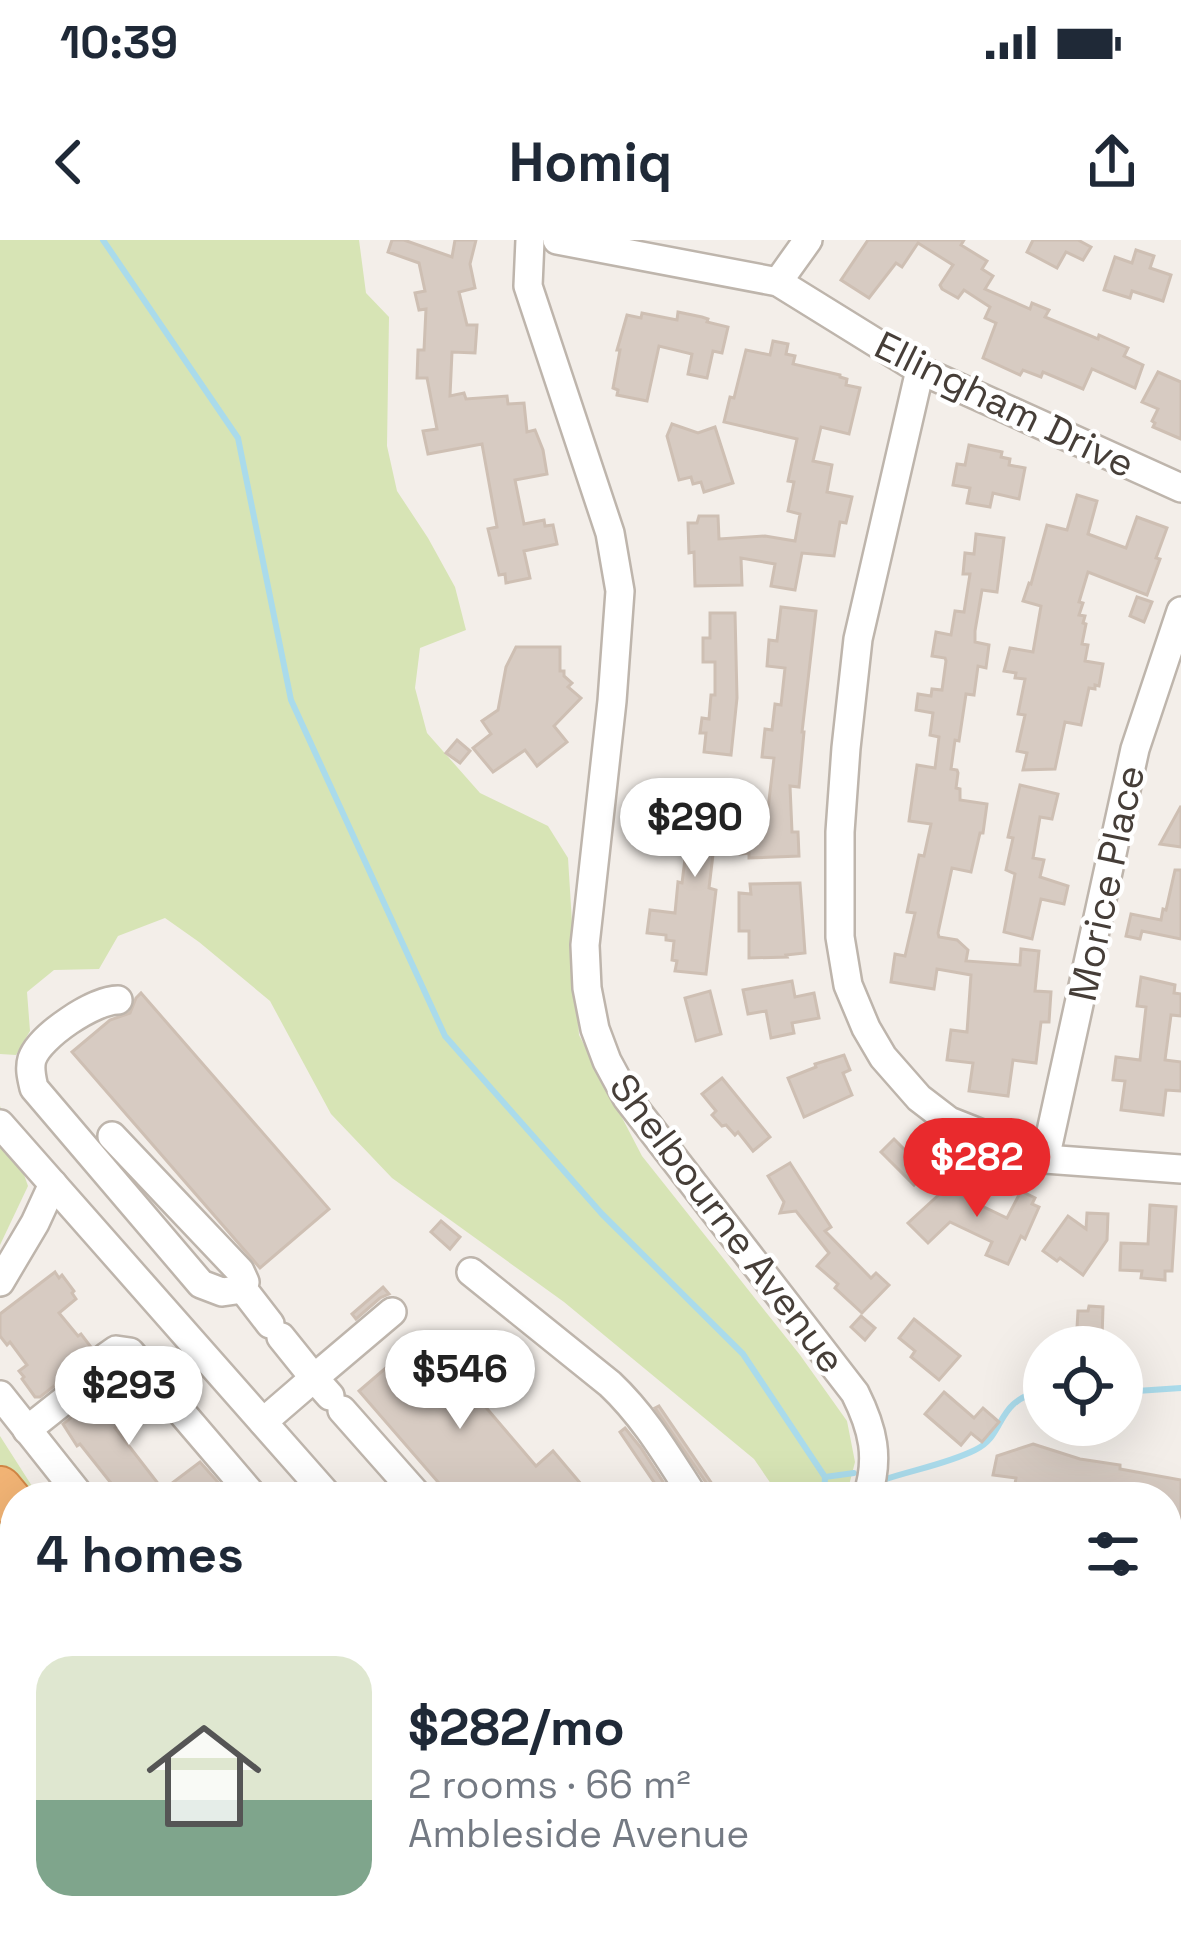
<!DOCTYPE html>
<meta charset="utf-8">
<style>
:root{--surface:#fff;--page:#f6f6f7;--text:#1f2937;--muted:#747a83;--accent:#e92a2d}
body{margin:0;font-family:"Space Grotesk",sans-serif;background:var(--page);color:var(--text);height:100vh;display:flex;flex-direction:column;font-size:45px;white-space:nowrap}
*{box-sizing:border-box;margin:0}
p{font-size:39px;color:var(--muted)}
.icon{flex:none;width:66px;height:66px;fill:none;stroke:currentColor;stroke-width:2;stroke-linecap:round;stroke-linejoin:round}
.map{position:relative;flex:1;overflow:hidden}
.drawer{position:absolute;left:0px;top:1242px;width:1182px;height:468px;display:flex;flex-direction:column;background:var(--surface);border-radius:48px 48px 0 0;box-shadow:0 12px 48px #0002}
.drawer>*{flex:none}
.controls{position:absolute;left:1023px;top:1086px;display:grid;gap:24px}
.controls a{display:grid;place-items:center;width:120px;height:120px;border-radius:50%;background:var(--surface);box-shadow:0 12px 48px #0002;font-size:60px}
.price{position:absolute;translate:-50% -102px;padding:0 27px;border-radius:42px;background:#fff;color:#222;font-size:39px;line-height:78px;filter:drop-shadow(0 3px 6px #0008)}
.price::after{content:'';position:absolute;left:50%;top:72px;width:36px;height:27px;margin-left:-18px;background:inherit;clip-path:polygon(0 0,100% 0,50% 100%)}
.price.active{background:var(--accent);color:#fff}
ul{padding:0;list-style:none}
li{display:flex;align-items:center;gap:36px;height:300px;padding:0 36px}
li span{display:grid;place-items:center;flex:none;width:336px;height:240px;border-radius:36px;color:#555}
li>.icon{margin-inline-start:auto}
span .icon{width:144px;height:144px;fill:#fffc;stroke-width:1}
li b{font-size:51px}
h2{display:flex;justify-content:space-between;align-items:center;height:144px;padding:0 36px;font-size:51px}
.status{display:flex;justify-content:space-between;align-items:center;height:84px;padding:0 60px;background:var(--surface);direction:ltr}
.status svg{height:33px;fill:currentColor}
header{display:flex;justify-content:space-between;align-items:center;height:156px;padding:0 36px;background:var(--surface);font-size:54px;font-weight:600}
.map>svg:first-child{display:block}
.green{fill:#d7e4b5}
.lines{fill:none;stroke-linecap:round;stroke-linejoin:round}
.stream{stroke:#aadbeb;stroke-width:6}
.canal{stroke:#aadbeb;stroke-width:21}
.building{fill:#d7cbc2;stroke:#cebfb3;stroke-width:3}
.minor-casing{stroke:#beb5ac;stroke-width:32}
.highway-casing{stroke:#d18645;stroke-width:46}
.minor{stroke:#fff;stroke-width:27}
.highway{stroke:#f2b475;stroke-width:42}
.labels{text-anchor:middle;stroke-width:9;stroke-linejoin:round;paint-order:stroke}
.street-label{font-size:39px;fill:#463e38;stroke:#fff}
</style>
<div class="status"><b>10:39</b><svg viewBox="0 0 49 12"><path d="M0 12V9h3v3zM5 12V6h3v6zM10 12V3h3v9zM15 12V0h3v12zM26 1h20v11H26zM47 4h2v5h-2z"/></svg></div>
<header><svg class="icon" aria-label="back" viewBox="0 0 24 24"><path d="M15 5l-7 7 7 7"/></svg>Homiq<svg class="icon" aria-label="share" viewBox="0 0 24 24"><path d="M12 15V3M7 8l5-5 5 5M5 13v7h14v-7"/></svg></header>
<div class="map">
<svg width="1181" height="1710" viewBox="0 0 1181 1710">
<rect width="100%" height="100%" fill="#f3eee9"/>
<g class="green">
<path d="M0,0H359L366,53L389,77L387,206L397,251L428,298L455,347L466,390L420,408L415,448L427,493L480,553L548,586L568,618L579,795L642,916L800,1115L847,1181L855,1222L846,1257H780L754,1219L564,1062L392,938L331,874L270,761L199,702L165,678L118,696L99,729L54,730L27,752L30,791L16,815L0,814Z"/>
<path d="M0,866L28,946L0,1005Z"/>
<path d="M0,1196L39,1257H15V1346L0,1338Z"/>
<path d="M1167,1544H1181V1583L1167,1585Z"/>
<path d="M1181,1625V1690L1166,1710H1087L1097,1695H1167V1633Z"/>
<path d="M679,1695H808L825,1710H684Z"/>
</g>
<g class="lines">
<g class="stream">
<path d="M103,0L238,198L291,460L445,796L602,974L743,1114L825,1237L824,1257"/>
<path d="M1122,1152L1181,1148"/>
<path d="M825,1237L854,1233"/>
<path d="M883,1240C912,1230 947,1224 975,1210C1007,1195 993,1161 1044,1150"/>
<path d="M1167,1500L1181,1498"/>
</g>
<path class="canal" d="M102,1710L106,1695"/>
</g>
<g class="building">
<path d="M392,0H404L452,17L455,0H476L470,24L475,48L459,52L467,85H477L475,113L452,112L450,156L464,153L466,159L507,156L508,164L524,163L527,192L535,190L543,210L547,234L515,240L524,284L544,280L545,286L553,285L557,304L524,311L530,338L506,343L505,334L499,335L488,289L497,287L482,204L428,214L423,191L437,189L427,138H417L418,110H424L426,69L419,70L415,53L425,51L419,23L388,12Z"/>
<path d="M868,0H964L961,5L987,21L982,29L993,36L985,49L1030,69L1032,63L1049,70L1045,77L1098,99L1099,95L1128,108L1124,116L1143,125L1135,148L1092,129L1083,149L1043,132L1041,137L1023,130L1020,135L983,118L996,83L985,78L990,67L964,50L958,58L942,49L940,45L953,25L918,3L902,27L896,23L869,58L841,40Z"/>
<path d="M1033,0H1078L1091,7L1083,20L1066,12L1057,28L1027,12Z"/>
<path d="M1136,10L1154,16L1150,28L1171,35L1163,61L1132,51L1130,58L1104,50L1115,17L1132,23Z"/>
<path d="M678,72L702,77L708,79L707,82L728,87L722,113L713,111L707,138L688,134L692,114L659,106L647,161L617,155L618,150L613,148L620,110H617L627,75L641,78L642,73L677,80Z"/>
<path d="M773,101L788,104L786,114L795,116L793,124L840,135V137L847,139L846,145L860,148L849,194L821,187L813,221L832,225L827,252L852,257L846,283L840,282L834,316L802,313L795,350L771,346L775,324L741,318L742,345L695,346L694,312L689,313L688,283H697L699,276H718L719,299L765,296L795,301L800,274L788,271L794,242L788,241L797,199L724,182L730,157L734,158L746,110L770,115Z"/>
<path d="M1158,132L1181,142V199L1153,187L1155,183L1152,181L1158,169L1142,162Z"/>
<path d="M672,184L698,193L715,187L733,243L704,252L701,242L693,244L691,237L679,240L667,196Z"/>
<path d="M969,205L1002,212L1001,217L1010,219L1009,225L1025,228L1019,259L993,253L990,267L967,263L970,248L953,245L957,224L965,225Z"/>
<path d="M1077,255L1097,261L1088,294L1126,308L1137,277L1167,288L1156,318L1160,319L1147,355L1088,332L1079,362L1083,363L1079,375L1085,376L1083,383L1086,384L1082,404L1088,405L1085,421L1103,424L1099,446L1095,445V449L1089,448L1081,485L1065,482L1055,529L1023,530L1027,513L1017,511L1025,475L1018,474L1025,439L1015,438L1016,433L1004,431L1010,408L1033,412L1041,366L1023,361L1029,343L1031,344L1047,285L1067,290Z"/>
<path d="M976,294L1004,298L997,352L982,350L975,391V402L989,405L986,428L978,426L974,455L966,454L959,501L955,500L951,529L957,530L958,533L956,548L960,549V560L987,564L983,593H980L971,632L952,628L938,693L939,697L957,700L968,710L966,721L1020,725L1021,709L1039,711L1035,751L1051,752L1049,782H1041L1036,823L1013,820L1008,856L969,851L973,823L947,820L951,790L967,792L971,735L937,729L934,749L891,742L895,714L905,716L915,673L907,672L919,615L924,616L931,584L909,581L917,525L935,528L939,497L930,495L933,473L916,470L918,454L931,456L932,449L942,450L946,421L945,418L932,416L936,392L951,395L955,371L964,372L970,334H963L965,313L974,314Z"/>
<path d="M1137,357L1152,362L1144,382L1130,376Z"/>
<path d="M781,367L816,371L802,492H804L799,547L790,546L792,592H798L799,616L749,618V613L740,614L738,593L765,592L764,569H768L774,518L762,517L765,489L772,490L775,464L781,465L785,428L767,426L769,400L777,401Z"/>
<path d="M710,373H735L737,458L731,515L704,512L706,493H700L702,478L709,479L711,455H715V422H703V398H710Z"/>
<path d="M516,407H560V431H564V436L572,443L568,447L581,458L554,486L567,502L537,526L525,510L493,532L473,508L491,494L482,481L498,470L506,427Z"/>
<path d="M457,500L470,511L460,523L446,513Z"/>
<path d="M1020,545L1058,554L1052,579L1040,577L1033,618L1044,620L1040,637L1068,646L1064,664L1041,659L1032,699L1004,692L1015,634L1006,630L1013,598L1008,597Z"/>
<path d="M694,551L724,554V558L734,559L731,594H723L721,607L714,606L709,648L716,650L706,734L675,731L677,721L672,720L674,701L666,700V695L647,693L650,670L675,673L678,642L682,643L687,603L677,602L681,553L694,554Z"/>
<path d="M1181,566V607L1160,604Z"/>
<path d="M1175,630H1181V699L1142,691L1140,699L1126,696L1131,674L1161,680L1163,669L1166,670Z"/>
<path d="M800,643L805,713L786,715L787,717L749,718V691H739V653L751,654L750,644Z"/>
<path d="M1141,737L1175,745L1174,753L1181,754V776L1171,775L1165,820L1181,822V851L1166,850L1163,875L1121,870L1125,841L1113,840L1116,817L1140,820L1146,767L1137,766Z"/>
<path d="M792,741L795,757L814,753L819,778L792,783L794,793L771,798L766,771L748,774L743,750Z"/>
<path d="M710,751L721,794L696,801L685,758Z"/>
<path d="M141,753L329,969L260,1028L72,812L110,780L130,773L136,758Z"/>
<path d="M844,815L850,830L843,833L852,855L804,877L788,838L816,827L815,824Z"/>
<path d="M722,838L770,897L753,911L738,892L735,895L726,885L722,886L712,875L716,871L702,854Z"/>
<path d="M894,899L916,921L928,907L939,916L914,945L881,912Z"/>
<path d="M790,923L831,987L825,991L871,1038L876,1033L889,1045L862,1073L835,1048L838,1044L817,1026L829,1013L796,971L780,973L784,962L768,936Z"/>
<path d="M956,939L982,966L1007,978L1021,951L1035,958L1032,964L1039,967L1025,999L1021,996L1008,1024L986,1015L992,1002L950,982L928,1003L908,983Z"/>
<path d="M1150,965L1176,967L1172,1031H1165V1040L1141,1038L1142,1031L1120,1030L1121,1003L1148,1004Z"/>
<path d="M1087,973L1108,974L1107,1000L1083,1035L1060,1018L1057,1021L1043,1011L1068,976L1086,989Z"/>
<path d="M441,981L460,997L450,1009L431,992Z"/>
<path d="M55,1032L59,1038L62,1035L74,1051L72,1053L76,1059L59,1073L78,1096L81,1094L91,1107L77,1128L40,1157H35L22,1139L24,1137L19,1131L27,1125L10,1102L7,1105L0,1096V1074Z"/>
<path d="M383,1047L389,1054L380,1058L356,1079L352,1074Z"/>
<path d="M1089,1066L1103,1067L1102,1099H1087V1088H1077L1078,1071H1088Z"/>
<path d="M861,1076L875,1088L865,1100L851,1087Z"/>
<path d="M914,1079L960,1116L939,1140L911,1117L915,1111L899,1098Z"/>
<path d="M424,1095L536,1226L553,1211L592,1257H451L359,1151Z"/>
<path d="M125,1134L148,1161L115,1188L163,1250L200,1222L225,1250L216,1257H122L80,1204L77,1206L63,1184Z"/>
<path d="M944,1152L974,1178L983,1168L999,1182L982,1202L971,1193L961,1205L925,1174Z"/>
<path d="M659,1166L721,1257H712L709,1247L655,1168Z"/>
<path d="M625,1188L641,1208L673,1257H664L620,1192Z"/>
<path d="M1033,1204L1080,1219L1120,1225V1229L1181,1240V1294L1167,1293V1257H1073L1029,1251L1028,1257L1013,1255L1016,1238L993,1235L997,1216Z"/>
<path d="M1181,1443V1482L1167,1485V1446Z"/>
<path d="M467,1695H497L504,1705L496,1710H442Z"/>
</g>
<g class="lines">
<defs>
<g id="minor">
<path d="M530,0L528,46L610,293L620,351L612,461L585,705L587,748L595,789L607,821L627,858L855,1153C873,1189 880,1218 867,1257"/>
<path d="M557,0L778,42L920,130L1181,248"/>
<path d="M778,42L808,0"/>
<path d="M920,130L858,399L846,508L840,592V697L848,745L866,788L883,817L919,858L949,881L1045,919L1181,929"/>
<path d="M118,760C94,760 40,796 32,819C29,829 32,839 34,848L201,1044L222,1052L243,1049"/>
<path d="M0,884L329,1257"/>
<path d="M112,896L240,1031L245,1042L243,1049L270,1084"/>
<path d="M1045,919L1135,509L1181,371"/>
<path d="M471,1032L610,1144C645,1177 668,1217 694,1257"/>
<path d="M0,1042L35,983L53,944"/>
<path d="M281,1097L314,1138L392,1072"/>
<path d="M0,1155L81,1257"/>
<path d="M342,1170L419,1257"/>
<path d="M263,1182L314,1138L330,1156"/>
<path d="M27,1190L90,1140L106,1117L116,1110L130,1112L254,1257"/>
<path d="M1167,1334L1181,1335"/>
<path d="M1167,1615L1181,1608"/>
<path d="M411,1695L418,1710"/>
<path d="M625,1695L632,1710"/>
<path d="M836,1695L852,1710"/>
<path d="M944,1695C952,1701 959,1701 966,1695"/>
<path d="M1050,1710L1061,1695"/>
</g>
<g id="highway">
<path d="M0,1248L15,1266"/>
<path d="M0,1380L15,1390"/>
<path d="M294,1695L302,1710"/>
<path d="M345,1695L353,1710"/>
</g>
</defs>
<use href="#minor" class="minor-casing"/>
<use href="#highway" class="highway-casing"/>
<use href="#minor" class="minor"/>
<use href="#highway" class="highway"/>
</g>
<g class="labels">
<g class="street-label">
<text transform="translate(1005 164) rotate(26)" y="14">Ellingham Drive</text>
<text transform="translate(1106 643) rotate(-78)" y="14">Morice Place</text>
<text transform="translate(728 983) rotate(53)" y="14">Shelbourne Avenue</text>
</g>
</g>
</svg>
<div class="controls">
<a><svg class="icon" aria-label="locate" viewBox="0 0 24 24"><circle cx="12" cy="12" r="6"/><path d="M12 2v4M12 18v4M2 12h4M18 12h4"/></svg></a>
</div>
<b class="price" style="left:695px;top:640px">$290</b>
<b class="price active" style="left:977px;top:980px">$282</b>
<b class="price" style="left:460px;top:1192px">$546</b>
<b class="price" style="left:129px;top:1208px">$293</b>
<section class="drawer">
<h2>4 homes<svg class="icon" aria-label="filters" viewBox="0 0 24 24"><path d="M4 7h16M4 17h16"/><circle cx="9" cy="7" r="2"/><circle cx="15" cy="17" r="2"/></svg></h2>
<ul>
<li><span style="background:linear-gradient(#dfe7d0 60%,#7fa58c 0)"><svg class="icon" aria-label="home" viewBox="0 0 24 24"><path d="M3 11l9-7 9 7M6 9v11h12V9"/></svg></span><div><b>$282/mo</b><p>2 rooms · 66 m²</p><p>Ambleside Avenue</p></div></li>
</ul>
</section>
</div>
